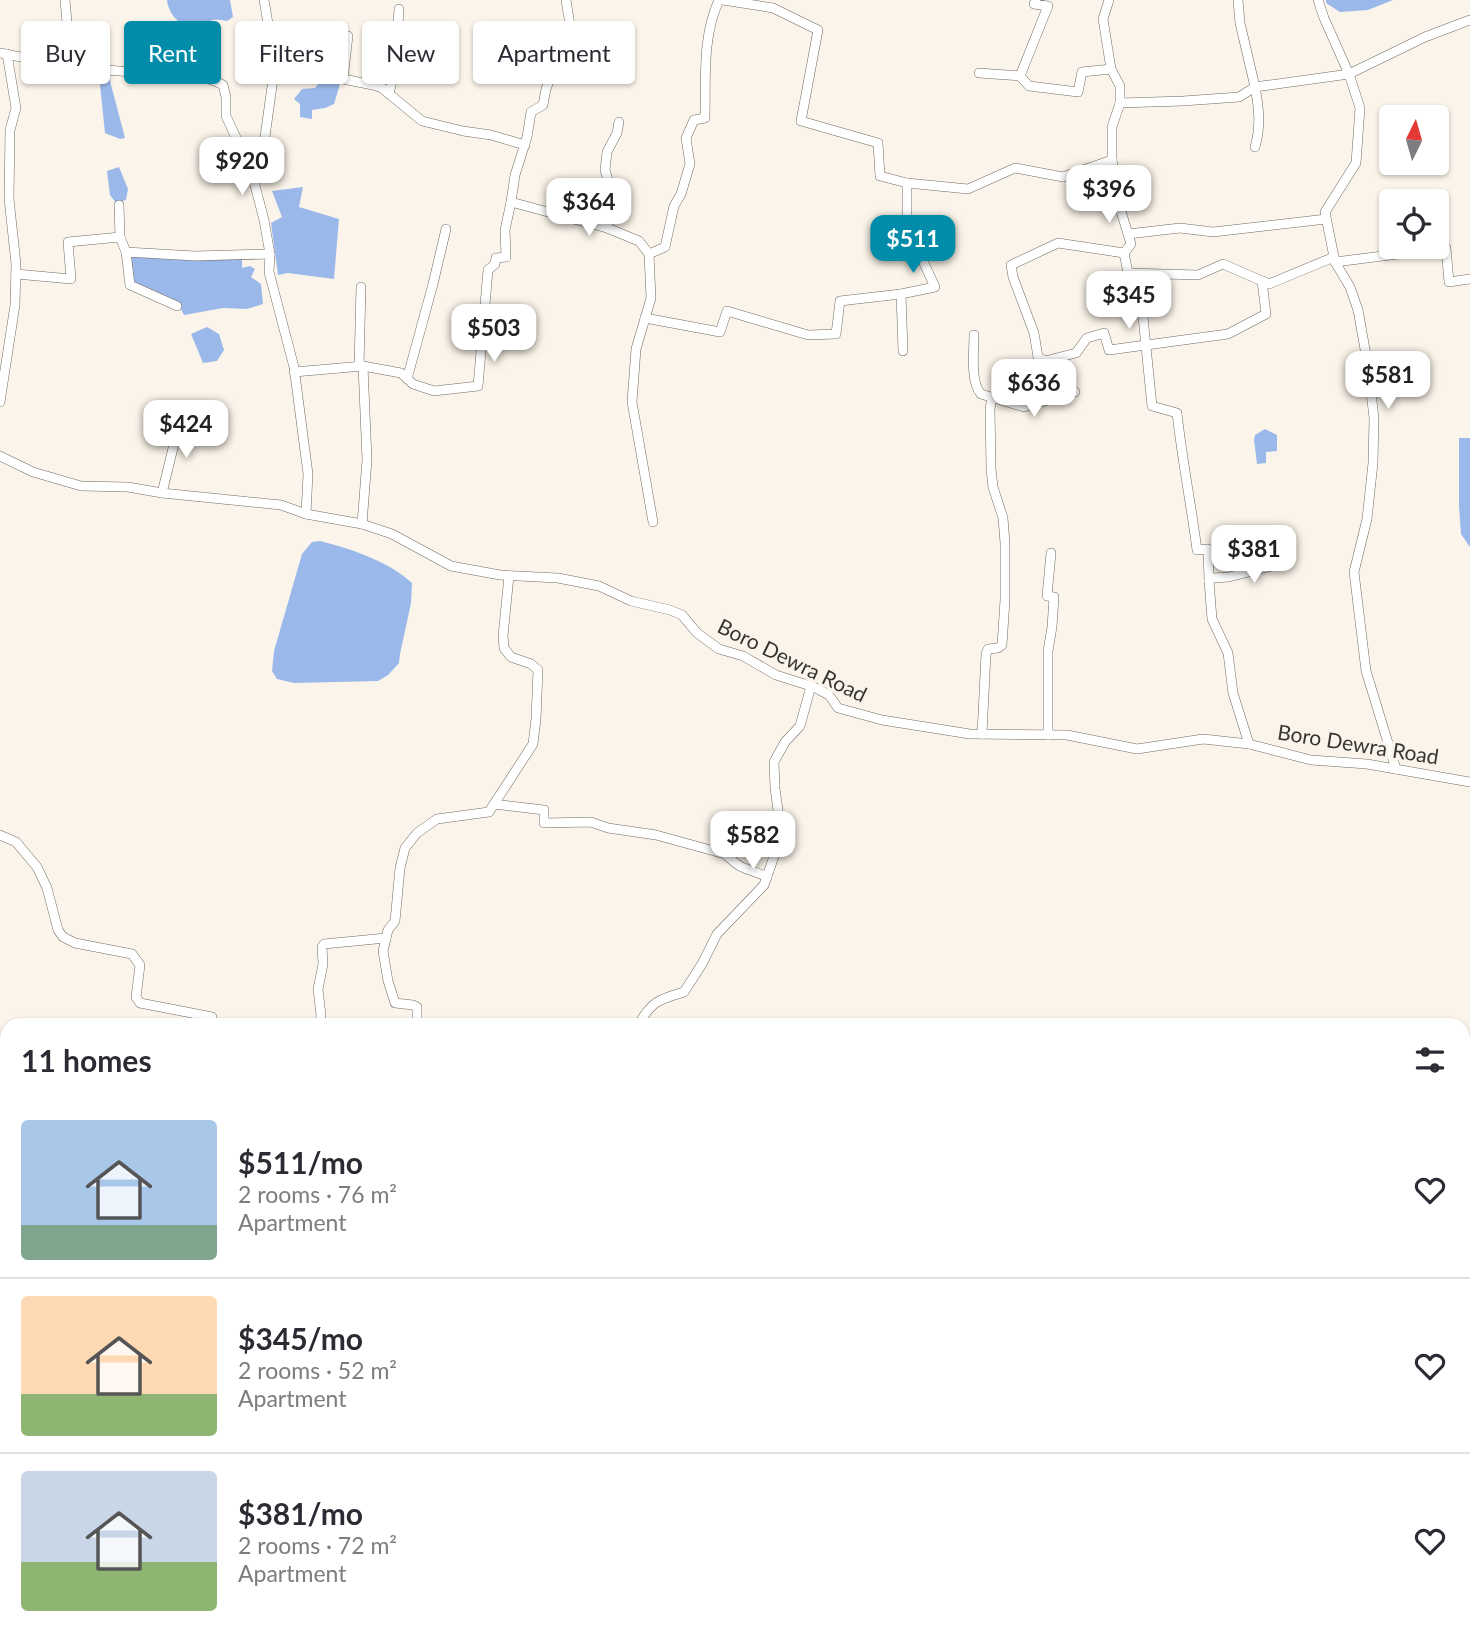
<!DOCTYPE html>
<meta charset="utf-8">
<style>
:root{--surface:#fff;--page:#f2f2f3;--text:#2b2b33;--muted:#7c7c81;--line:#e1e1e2;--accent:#018caa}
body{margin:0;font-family:Lato,sans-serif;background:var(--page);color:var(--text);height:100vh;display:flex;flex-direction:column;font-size:26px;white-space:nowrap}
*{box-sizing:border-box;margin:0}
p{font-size:23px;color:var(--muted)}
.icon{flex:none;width:38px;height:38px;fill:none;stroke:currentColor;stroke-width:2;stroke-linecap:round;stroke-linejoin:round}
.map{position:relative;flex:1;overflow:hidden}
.sheet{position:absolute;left:0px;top:1018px;width:1470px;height:625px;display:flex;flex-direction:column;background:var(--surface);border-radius:21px 21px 0 0;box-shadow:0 2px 5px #0004}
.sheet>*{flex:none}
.banner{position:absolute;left:21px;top:21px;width:700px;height:63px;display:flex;gap:14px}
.needle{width:46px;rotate:5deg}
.buttons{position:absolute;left:1379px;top:105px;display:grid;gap:14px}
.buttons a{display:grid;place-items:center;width:70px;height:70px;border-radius:7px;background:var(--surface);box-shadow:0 2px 5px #0004;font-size:35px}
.price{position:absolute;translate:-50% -60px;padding:0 16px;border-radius:14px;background:#fff;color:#222;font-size:23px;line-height:46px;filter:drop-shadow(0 2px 4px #0008)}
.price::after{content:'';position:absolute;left:50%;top:42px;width:21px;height:16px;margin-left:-10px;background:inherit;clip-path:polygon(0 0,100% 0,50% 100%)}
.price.active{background:var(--accent);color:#fff}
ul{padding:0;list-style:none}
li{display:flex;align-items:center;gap:21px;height:175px;padding:0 21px}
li+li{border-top:2px solid var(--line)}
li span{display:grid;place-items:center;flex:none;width:196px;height:140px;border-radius:7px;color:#555}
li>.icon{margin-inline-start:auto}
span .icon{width:84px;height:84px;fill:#fffc;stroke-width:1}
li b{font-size:30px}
h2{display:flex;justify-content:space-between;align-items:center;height:84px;padding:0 21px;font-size:30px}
.pill{padding:0 24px;border-radius:7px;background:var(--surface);box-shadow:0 2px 5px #0004;font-size:24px;line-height:63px}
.pill.active{background:var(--accent);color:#fff}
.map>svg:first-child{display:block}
.water{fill:#9ab9ea}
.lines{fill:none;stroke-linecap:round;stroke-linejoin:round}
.street-casing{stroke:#706a62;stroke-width:10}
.secondary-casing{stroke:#706a62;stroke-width:14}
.highway-casing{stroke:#706a62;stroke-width:18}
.street{stroke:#fff;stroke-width:9}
.secondary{stroke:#fff;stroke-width:12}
.highway{stroke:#fff;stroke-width:16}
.labels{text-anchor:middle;stroke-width:7;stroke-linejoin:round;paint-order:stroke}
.street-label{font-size:21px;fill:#383632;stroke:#fbf4ea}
</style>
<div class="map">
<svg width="1470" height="1643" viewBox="0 0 1470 1643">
<rect width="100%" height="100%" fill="#fbf4ea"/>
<g class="water">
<path d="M167,0H230L233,17L227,21C214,19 208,18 201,31C184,30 169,17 167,0Z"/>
<path d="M1326,0H1393L1368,10L1340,12L1326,3Z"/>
<path d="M99,75L109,77L125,138L120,139L105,133Z"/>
<path d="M330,80L340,84L334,104L325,108L312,110V119L300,117V104L294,99L302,89L315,88L321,81Z"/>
<path d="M119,167L128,189L126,200L116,203L110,195L107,171Z"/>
<path d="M303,187L299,207L339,219L334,279L288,273L278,275L271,223L282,217L272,191Z"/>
<path d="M128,255L242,258V268L250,266L255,269L251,277L261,284L263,304L247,309L223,308L184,315L179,305L133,284Z"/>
<path d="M207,327L219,334L224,350L217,361L203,363L191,334Z"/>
<path d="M1265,429L1277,435V451L1266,452V463L1257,464L1254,440L1255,435Z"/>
<path d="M1459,438H1470V547L1461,534L1459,506Z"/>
<path d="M320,541C349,548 390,562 412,583L411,603L400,654L399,663L388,675L378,681L294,683L277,679L272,671L274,651L302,554L312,542Z"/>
<path d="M1470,1323V1442L1463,1443V1324Z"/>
<path d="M1470,1485V1555L1463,1553V1488Z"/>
<path d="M7,1490V1594L0,1595V1499Z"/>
<path d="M159,1636H236L220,1643H165Z"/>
<path d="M601,1636H1082L1078,1643H615Z"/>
</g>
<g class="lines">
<defs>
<g id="street">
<path d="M65,0L71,67"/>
<path d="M566,0L571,31L567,60L555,65L546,89L543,105L531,112L527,137L515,175L511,202L607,228L639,241L649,254L651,298L636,349L632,402L653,522"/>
<path d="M723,0L773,8L818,30L801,121L878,143L880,176L907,183L968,189L1015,168L1063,177L1112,160V127L1120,103L1183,101L1239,97L1255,87L1240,23L1238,0"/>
<path d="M1036,0L1034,4L1048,6L1020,76L1029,86L1078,92L1082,72L1111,69L1120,86V103"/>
<path d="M1109,0L1103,19L1111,69"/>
<path d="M1318,0L1324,18L1349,74L1360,108L1356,163L1325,212L1335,262L1350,287L1358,310L1368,366L1374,418L1373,463L1367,519L1354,572L1366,671L1396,769"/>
<path d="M0,53L71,67L204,78L215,81L223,85L226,97V116L251,170L264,220L270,254L269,272L294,367L308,474L306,514"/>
<path d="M979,73L1020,76"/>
<path d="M273,79H343L373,85L382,88L422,121L463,131L491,135L525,145"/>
<path d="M343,79L348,36"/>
<path d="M389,94L395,68L399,9"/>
<path d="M1255,147C1261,126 1259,108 1255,87L1349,74L1425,37L1470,20"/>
<path d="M251,170L263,151L273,79L271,41L264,0"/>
<path d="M119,205L120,237"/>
<path d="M607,228L613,196L605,170L607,152L617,133L619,122"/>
<path d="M1128,234L1180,228L1213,232L1326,219"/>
<path d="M1124,253L1128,273L1143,317L1152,406L1177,413C1182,459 1191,504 1197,550L1208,549L1209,581L1212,619L1228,653L1233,693L1249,744"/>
<path d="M649,254L665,247L674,206L681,194L690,164L686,138L694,120L705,118C706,78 702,37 719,0"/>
<path d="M1335,262L1446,248L1449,282L1470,279"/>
<path d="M1128,273L1198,275L1223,264L1269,284L1334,257"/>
<path d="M16,274L71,279L68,242L120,237L126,252"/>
<path d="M177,306L130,285L126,252L195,256L270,254"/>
<path d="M645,318L720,332L727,311L808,335L836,334L840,301L901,294"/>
<path d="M974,335C974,351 970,382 981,394L1024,407L1075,392"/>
<path d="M903,351L901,294L935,287L917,248L907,218V183"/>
<path d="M1045,361L1076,353L1087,338L1104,333L1109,350L1228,334L1266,314L1262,281"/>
<path d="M359,366L361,287"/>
<path d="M363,366L401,373L413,384L434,391L478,386L488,270L495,264L496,258L506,257L505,230L511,202"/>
<path d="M294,372L363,366L367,460L362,524"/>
<path d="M407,379L433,284L446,229"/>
<path d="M1042,401L1045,361L1038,357L1034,333L1013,277L1011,265L1058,243L1124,253L1131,244L1120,208L1112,160"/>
<path d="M0,402L15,305L16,264L9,199L10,130L16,108L7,54"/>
<path d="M0,456L33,472L81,486L128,487L162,493L281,505L306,514L362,524L392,534L451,566L500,575L558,578L599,586L631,601L670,610L682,615L697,633L719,649L743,656L776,675L814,687L829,695L838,708L882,720L970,734L1067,735L1137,749L1203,739L1249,744L1311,760L1367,764L1470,782"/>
<path d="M162,493L175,440L176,423"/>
<path d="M1209,581L1213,578L1229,577L1287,562"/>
<path d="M982,734L986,654L988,649L998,648L1002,645L1005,600V543L1003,518L993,487L991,469L990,409L992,398"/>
<path d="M1048,735V651L1052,627L1054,597L1047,596L1051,553"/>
<path d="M494,804L533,744L536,719L538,670L531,664L511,657L504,648L503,636L509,576"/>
<path d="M0,835L16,842L37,867L47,888L58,930L63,937L75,943L132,954L140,965L136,997L140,1003L212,1017"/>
<path d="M320,1026L321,1015L318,989L323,964L322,947L324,944L386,938"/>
<path d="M417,1026V1007L413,1005L395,1003L388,981L383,951L388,930L395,921L400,868L405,848L417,833L437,819L489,812L494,804L544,810V823L591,822L608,828L656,835L725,854C731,859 737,866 744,868C752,871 759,873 767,877"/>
<path d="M638,1026C651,1001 660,999 684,992L702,964L717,934L764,885L779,842L780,825L775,788L774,762L785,742L800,726L811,686"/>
<path d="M1463,1041L1470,1040"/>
<path d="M0,1418L7,1412"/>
<path d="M1463,1448L1470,1447"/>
<path d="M372,1636L373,1643"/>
<path d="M1370,1636V1643"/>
</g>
<g id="secondary">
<path d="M0,1474L7,1483"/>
<path d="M137,1636L144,1643"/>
</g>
<g id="highway">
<path d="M480,1636L504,1643"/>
<path d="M290,1643L314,1636"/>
</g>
</defs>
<use href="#street" class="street-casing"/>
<use href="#secondary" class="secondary-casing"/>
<use href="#highway" class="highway-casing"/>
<use href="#street" class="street"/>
<use href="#secondary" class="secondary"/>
<use href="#highway" class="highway"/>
</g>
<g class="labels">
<g class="street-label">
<text transform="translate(792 661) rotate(26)" y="7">Boro Dewra Road</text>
<text transform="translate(1358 745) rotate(9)" y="7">Boro Dewra Road</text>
</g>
</g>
</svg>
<div class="buttons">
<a><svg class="needle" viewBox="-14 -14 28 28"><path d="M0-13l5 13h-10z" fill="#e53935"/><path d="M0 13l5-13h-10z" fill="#7c7c81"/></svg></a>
<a><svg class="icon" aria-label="locate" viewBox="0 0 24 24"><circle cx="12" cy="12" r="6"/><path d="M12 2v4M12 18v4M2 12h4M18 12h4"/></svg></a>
</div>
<b class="price" style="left:242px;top:197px">$920</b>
<b class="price" style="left:1109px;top:225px">$396</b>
<b class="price" style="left:589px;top:238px">$364</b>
<b class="price active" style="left:913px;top:275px">$511</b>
<b class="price" style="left:1129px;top:331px">$345</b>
<b class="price" style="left:494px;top:364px">$503</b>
<b class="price" style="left:1388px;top:411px">$581</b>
<b class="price" style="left:1034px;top:419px">$636</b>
<b class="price" style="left:186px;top:460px">$424</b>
<b class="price" style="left:1254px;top:585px">$381</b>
<b class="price" style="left:753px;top:871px">$582</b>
<div class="banner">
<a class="pill">Buy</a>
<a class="pill active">Rent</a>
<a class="pill">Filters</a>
<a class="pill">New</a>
<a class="pill">Apartment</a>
</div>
<section class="sheet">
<h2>11 homes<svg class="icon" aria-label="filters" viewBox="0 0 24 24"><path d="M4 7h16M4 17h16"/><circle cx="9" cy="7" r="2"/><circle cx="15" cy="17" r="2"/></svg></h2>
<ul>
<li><span style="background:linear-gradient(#a9c7e8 75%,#7fa58c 0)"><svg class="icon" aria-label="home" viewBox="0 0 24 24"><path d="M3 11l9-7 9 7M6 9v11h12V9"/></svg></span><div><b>$511/mo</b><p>2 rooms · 76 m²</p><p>Apartment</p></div><svg class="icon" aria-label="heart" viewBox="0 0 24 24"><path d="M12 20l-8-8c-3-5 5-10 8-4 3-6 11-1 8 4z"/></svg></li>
<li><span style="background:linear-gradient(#ffd9b3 70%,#8fb573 0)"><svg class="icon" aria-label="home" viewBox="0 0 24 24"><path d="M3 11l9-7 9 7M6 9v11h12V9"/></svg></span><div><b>$345/mo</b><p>2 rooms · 52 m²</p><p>Apartment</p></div><svg class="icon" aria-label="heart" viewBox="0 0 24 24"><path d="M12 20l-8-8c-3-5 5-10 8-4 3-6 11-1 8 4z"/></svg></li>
<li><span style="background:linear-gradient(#c9d6e8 65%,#8fb573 0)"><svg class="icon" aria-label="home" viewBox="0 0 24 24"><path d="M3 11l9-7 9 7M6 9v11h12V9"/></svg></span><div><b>$381/mo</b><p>2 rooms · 72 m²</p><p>Apartment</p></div><svg class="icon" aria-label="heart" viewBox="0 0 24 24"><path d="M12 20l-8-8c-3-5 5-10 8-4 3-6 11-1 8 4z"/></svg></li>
</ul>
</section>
</div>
